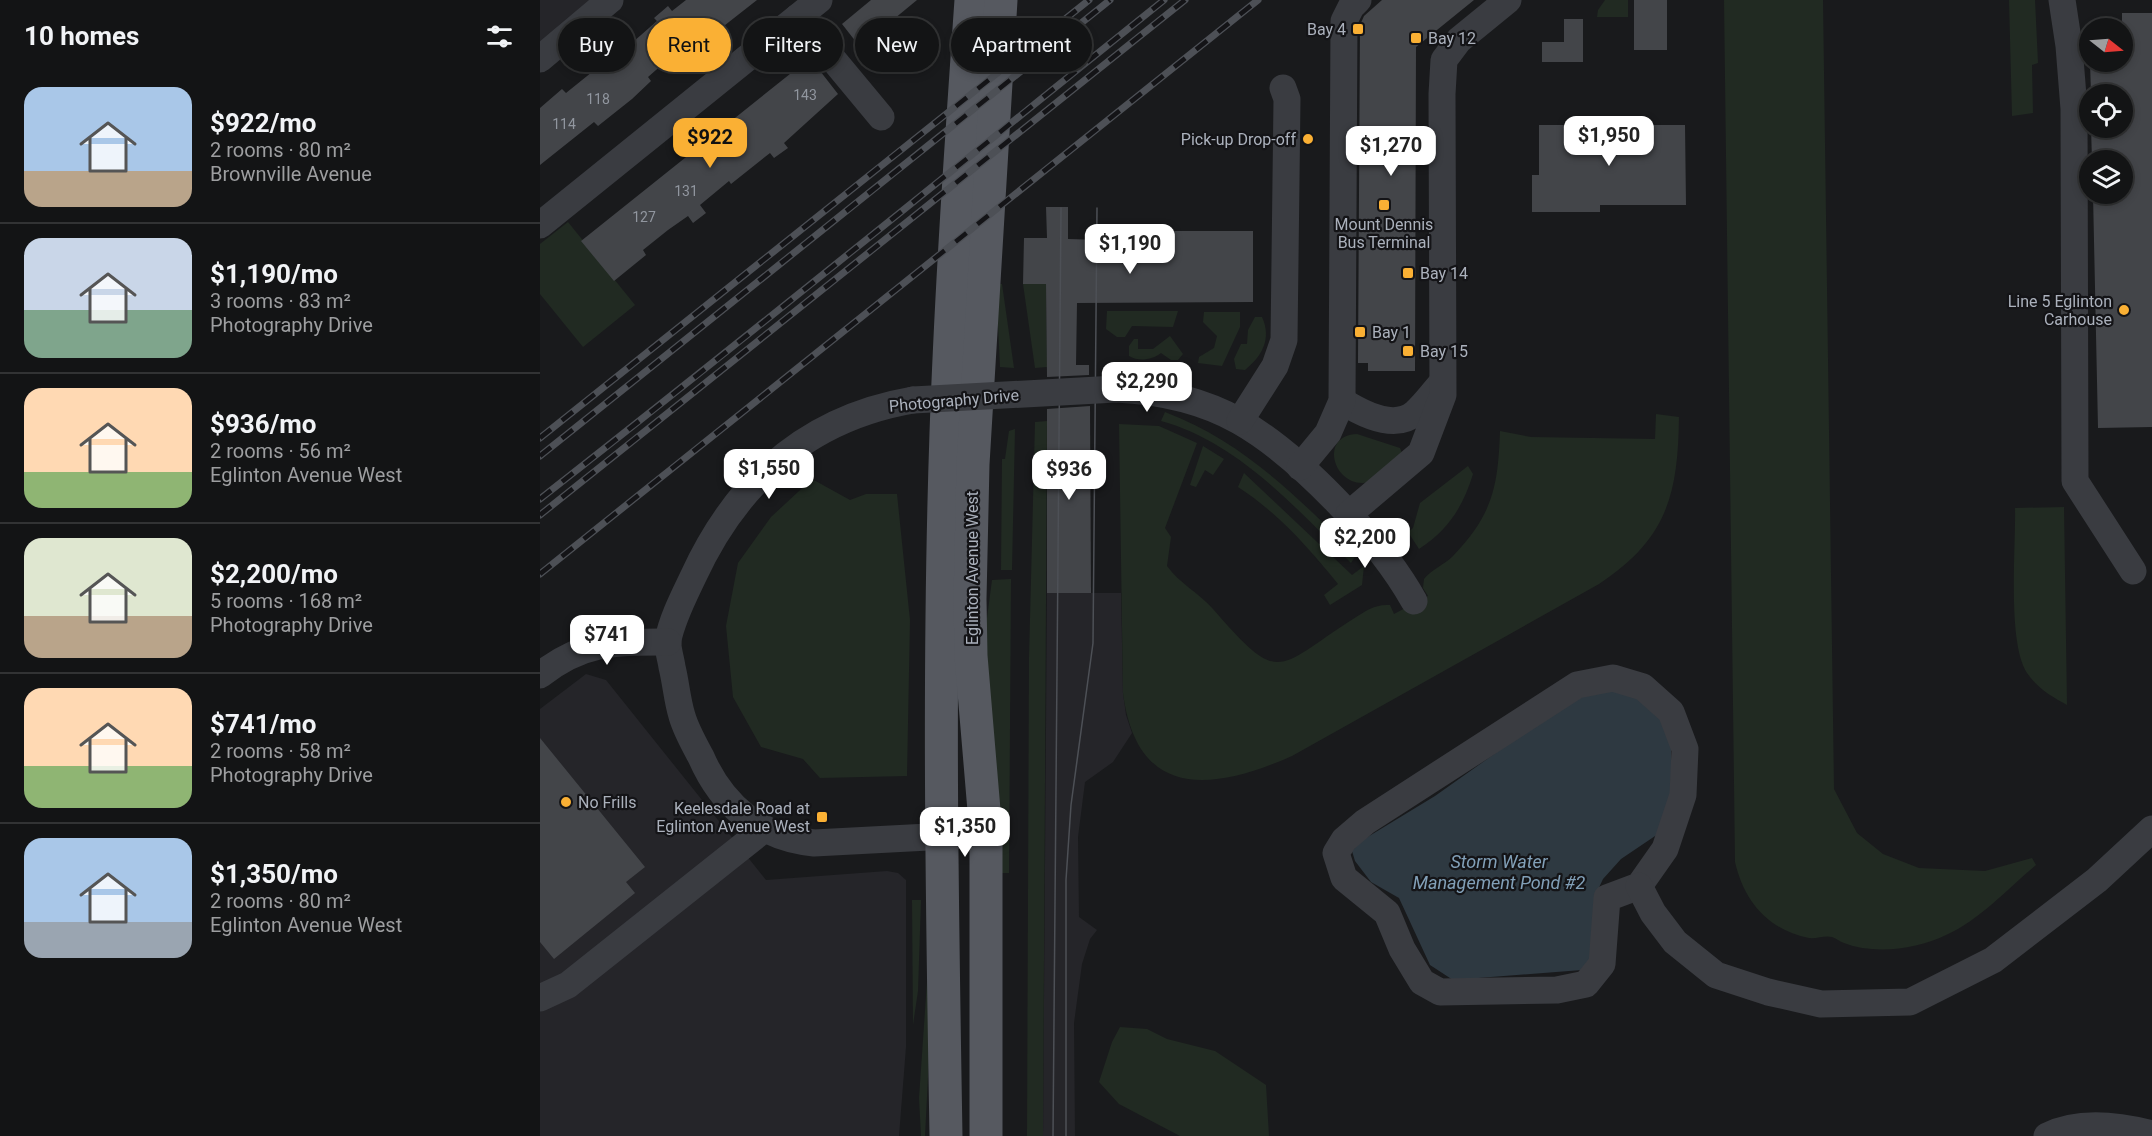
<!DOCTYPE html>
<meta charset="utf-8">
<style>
:root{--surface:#131415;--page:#1c1d1e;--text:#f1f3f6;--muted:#9d9ea0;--line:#323334;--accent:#fab034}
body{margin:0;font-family:Roboto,sans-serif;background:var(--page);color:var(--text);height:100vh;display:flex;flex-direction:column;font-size:22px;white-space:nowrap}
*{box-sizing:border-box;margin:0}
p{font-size:20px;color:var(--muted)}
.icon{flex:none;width:33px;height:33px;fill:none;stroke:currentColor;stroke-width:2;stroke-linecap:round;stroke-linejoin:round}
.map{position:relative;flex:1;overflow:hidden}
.side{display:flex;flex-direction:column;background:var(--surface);width:540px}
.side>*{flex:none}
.hud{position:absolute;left:18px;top:18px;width:570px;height:54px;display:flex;gap:12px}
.needle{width:39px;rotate:107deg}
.buttons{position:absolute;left:1539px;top:18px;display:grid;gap:12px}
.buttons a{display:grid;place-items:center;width:54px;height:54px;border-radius:50%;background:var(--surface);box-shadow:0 3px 9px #0003,0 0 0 2px var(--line);font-size:30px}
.price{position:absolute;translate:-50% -51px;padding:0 14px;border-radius:12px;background:#fff;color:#222;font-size:20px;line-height:39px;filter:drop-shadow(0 2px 3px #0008)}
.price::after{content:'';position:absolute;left:50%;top:36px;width:18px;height:14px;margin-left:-9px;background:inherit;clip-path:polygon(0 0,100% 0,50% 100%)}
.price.active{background:var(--accent);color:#111}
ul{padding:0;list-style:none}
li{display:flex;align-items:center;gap:18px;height:150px;padding:0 24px}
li+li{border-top:2px solid var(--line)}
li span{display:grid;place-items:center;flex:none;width:168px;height:120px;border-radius:18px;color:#555}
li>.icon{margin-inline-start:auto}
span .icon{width:72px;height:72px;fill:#fffc;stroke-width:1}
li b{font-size:26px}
h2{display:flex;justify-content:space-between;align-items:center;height:72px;padding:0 24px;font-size:26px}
.chip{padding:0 21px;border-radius:27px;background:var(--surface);box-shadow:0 3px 9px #0003,0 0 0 2px var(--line);font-size:21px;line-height:54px}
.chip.active{background:var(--accent);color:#111}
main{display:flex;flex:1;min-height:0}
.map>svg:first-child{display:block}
.built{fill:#252529}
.green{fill:#212a22}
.water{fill:#2e3941}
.building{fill:#434549}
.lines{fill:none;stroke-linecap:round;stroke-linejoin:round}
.minor{stroke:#3a3c41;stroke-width:27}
.major{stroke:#565960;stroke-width:33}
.tram{stroke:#4d5056;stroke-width:1.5}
.rail-casing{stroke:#4d5056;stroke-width:7}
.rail{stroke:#141417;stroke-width:4.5;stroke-dasharray:14;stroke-linecap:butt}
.minor-bridge{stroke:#3a3c41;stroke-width:27}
.poi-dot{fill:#fab034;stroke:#141417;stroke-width:2}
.labels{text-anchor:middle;stroke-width:4.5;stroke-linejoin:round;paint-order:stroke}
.number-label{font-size:14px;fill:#91969f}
.poi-label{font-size:16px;fill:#abb1bc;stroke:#141417;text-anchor:start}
.street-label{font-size:16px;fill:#abb1bc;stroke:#141417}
.water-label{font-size:18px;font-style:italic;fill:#82a0b8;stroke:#141417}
</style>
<main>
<section class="side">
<h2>10 homes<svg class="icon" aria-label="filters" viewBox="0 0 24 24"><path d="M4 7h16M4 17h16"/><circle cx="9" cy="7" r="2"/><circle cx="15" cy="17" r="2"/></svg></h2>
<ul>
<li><span style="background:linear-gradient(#a9c7e8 70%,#b9a48a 0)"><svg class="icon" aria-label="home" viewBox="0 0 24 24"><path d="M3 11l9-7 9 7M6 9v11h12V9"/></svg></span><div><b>$922/mo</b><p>2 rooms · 80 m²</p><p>Brownville Avenue</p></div></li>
<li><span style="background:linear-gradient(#c9d6e8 60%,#7fa58c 0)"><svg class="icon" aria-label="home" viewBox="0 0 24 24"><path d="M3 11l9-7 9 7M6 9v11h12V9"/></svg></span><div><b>$1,190/mo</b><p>3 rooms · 83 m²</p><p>Photography Drive</p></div></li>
<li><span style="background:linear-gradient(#ffd9b3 70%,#8fb573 0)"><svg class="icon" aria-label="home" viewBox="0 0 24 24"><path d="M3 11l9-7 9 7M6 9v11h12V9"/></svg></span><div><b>$936/mo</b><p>2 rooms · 56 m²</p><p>Eglinton Avenue West</p></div></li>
<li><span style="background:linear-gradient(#dfe7d0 65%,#b9a48a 0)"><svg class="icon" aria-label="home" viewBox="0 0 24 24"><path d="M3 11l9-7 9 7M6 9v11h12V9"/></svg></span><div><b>$2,200/mo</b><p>5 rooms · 168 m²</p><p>Photography Drive</p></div></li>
<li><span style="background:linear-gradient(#ffd9b3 65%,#8fb573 0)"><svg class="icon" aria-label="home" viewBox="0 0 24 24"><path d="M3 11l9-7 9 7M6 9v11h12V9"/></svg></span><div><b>$741/mo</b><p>2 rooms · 58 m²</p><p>Photography Drive</p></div></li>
<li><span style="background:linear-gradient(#a9c7e8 70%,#9aa5b1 0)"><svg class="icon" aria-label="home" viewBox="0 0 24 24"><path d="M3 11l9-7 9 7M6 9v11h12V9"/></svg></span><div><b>$1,350/mo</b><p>2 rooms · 80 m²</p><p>Eglinton Avenue West</p></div></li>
</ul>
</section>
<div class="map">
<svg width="1612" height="1136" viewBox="0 0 1612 1136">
<rect width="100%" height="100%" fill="#191a1c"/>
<g class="built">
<path d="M0,0H63L0,51Z"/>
<path d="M507,593H581L583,693L586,715L592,733L573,762L545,782L538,837L539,917L557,930L550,939L542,964L534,1023L535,1136H503Z"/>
<path d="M46,674L66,680L226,880L347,871L358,873L366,880V1047L359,1136H0V709Z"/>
</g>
<g class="green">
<path d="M1065,0H1088V17H1057L1058,10Z"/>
<path d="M1184,0H1283L1294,789L1317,833L1343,854L1379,868L1445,871L1492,858L1496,865C1467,889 1441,919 1406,935C1377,949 1335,955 1304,943C1300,942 1296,938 1292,937C1285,935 1277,939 1269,938C1228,930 1204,901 1195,862Z"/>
<path d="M1469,0H1495L1498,63L1492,65L1493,113L1472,116Z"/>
<path d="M28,222L95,305L43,347L0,294V244Z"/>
<path d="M456,284H462L474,368L460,367Z"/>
<path d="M483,284H506L507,367L495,368Z"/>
<path d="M567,311H638L633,327L592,326L585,337H577L566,329Z"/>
<path d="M664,312H700V327L682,366L658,363L659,357L674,348L677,336L663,322Z"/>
<path d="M715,317H722C732,339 722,356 705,370L696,369L694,359L701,344H707L708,330Z"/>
<path d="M630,336L643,354L638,360H631L621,353C612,360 599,362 589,356V346L594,339H598V349H613Z"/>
<path d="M625,412C704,442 757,497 816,555L811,563C757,509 698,442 621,421Z"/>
<path d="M1116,414L1139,417C1138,495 1127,539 1059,584L752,756C673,791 597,801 583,693L579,424L619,426L657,443L625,528L631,537L627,566C639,583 659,593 673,609C741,687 735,669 813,619C826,611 834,604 850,605L854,614L888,596L883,588L884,579C892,569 904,565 913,556C953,514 958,487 960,431L991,437L1115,439Z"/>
<path d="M507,421L503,1136H487L489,658L495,422Z"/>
<path d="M475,429L472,570H461L462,459H465L469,431Z"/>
<path d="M817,434L860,448L862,453C855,460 848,473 839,478C799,501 773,436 817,434Z"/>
<path d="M663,446L684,459L673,475L665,470L656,487L650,485Z"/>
<path d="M928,466L933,474C923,507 908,530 879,549L868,532L873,528L880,503Z"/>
<path d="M704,473L812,575L824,566L822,585L790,605L784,595L798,584C768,547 738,513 698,487Z"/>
<path d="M272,479L310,500L326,494H357L370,620L367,776L280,778L263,759L221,747L193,697L186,626L198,563L231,517Z"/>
<path d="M1524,507L1527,705C1512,697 1497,688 1487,673C1467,642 1476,547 1475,508Z"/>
<path d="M471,579L469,873H458L443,648L452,580Z"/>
<path d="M372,900H381L378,991L373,1025Z"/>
<path d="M388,967L391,1019L385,1136H381L379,1098Z"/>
<path d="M580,1027L607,1029L627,1039L675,1051L726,1085L729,1136H640L579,1104L559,1082L572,1042Z"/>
</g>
<path class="water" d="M1062,684L1103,697L1123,719L1131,747V777L1130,817L1121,832L1081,859L1063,879L1055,896L1056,957L1042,970L913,980L890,965L859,898L831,882L815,861L812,851L821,841L895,796L1022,706Z"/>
<g class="building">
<path d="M146,0H217L166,40L164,37L144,54L140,49L108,77L111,81L92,99L58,126L54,122L0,165V108L22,89L26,93L83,47L85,49L117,21L114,18L128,6L132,11Z"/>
<path d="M331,0H377L320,47L302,24Z"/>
<path d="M842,0H934L876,47L875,371H828V363H818L820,25L824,16Z"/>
<rect x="1094" y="0" width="33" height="50"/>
<path d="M1582,13H1612V427L1558,428L1553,194H1582V160H1552L1551,128H1582V94H1551L1550,62H1582Z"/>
<path d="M1024,19H1043V62H1002V42H1024Z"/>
<path d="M270,58L298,94L244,143L248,148L234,158L230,153L191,184L189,181L160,205L166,213L153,223L148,216L128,230L103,250L106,255L74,281L41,241Z"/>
<path d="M999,125H1145L1146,205H1060V212H992V175H999Z"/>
<path d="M506,207H528V239L562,240V231H713V302L537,303L536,365H549V375L507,377L506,284H483L484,238H507Z"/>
<path d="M550,406L551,593H507V409Z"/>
<path d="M0,738L105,867L86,882L95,893L14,959L0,942Z"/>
</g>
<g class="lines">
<g class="minor">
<path d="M1522,0L1529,46L1534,109L1535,481L1593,571"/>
<path d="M258,17L341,117"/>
<path d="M0,59L70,0"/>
<path d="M0,225L279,0"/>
<path d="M576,389C619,391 660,399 699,421C759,455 840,540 874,601"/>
<path d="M373,400C268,418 197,481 153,577C144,596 132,619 128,640C127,648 131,659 132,667C136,683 137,700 142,716C146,730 154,744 161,757C182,805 220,838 274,843L446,834"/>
<path d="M802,401C821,413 854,431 875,413C884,405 892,394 900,385"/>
<path d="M700,421L735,366L744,340L747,99L743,88"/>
<path d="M760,467L788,433L802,401L804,21L811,7L818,0"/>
<path d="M809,514L881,453L903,395L902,94L904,60L919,40L968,0"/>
<path d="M0,675C43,641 75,642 128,642"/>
<path d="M1073,678L1103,687L1131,712L1145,749L1143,795L1125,849L1099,886L1067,898L1062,964L1046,984L1017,990L900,992L882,982L862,949L847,913L804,878L796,853L804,840L825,822L1037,685Z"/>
<path d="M1099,886L1113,913L1135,942L1176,975L1228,992L1281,1004L1370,1002L1453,960L1557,880L1612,829"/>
<path d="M0,998L28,985L223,830"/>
<path d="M1507,1136C1539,1120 1578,1125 1612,1134"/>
</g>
<g class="major">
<path d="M406,1136C402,902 398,667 406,433C411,289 421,144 431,0"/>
<path d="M446,1136V834L431,656L430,599L433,464L461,0"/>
</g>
<g class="tram">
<path d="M513,1136L521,208"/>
<path d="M526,1136V880L531,805L553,643L557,208"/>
</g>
<defs>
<g id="rail">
<path d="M0,438L549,0"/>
<path d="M0,456L570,0"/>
<path d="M0,499C210,335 416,167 624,0"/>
<path d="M0,515L645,0"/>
<path d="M0,574L718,0"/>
</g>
</defs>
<use href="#rail" class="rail-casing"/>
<use href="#rail" class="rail"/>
<path class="minor-bridge" d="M373,400L576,389"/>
</g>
<g class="poi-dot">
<rect x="812" y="23" width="12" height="12" rx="3"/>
<rect x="870" y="32" width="12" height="12" rx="3"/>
<circle cx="768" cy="139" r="6"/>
<rect x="838" y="199" width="12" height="12" rx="3"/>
<rect x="862" y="267" width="12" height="12" rx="3"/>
<circle cx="1584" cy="310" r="6"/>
<rect x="814" y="326" width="12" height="12" rx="3"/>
<rect x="862" y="345" width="12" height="12" rx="3"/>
<circle cx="26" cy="802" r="6"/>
<rect x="276" y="811" width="12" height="12" rx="3"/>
</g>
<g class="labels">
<g class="number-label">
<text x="265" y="100">143</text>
<text x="58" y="104">118</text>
<text x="24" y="129">114</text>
<text x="146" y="196">131</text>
<text x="104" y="222">127</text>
</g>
<g class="poi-label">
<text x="806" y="35" text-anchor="end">Bay 4</text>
<text x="888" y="44">Bay 12</text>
<text x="756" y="145" text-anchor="end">Pick-up Drop-off</text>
<text x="844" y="230" text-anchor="middle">Mount Dennis<tspan x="844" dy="18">Bus Terminal</tspan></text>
<text x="880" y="279">Bay 14</text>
<text x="1572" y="307" text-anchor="end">Line 5 Eglinton<tspan x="1572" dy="18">Carhouse</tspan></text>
<text x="832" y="338">Bay 1</text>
<text x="880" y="357">Bay 15</text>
<text x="38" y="808">No Frills</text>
<text x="270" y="814" text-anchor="end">Keelesdale Road at<tspan x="270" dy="18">Eglinton Avenue West</tspan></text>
</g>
<g class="street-label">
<text transform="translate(414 400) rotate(-5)" y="6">Photography Drive</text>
<text transform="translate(432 568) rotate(-90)" y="6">Eglinton Avenue West</text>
</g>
<g class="water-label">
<text x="959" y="868">Storm Water<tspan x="959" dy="21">Management Pond #2</tspan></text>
</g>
</g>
</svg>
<div class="buttons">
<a><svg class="needle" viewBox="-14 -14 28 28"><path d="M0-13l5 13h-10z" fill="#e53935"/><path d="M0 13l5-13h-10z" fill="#9d9ea0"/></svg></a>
<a><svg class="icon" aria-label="locate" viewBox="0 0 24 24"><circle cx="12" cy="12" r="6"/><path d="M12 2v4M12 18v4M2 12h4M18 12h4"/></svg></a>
<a><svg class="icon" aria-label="layers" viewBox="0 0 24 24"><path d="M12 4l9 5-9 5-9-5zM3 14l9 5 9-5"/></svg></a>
</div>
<b class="price" style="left:1069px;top:167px">$1,950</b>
<b class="price active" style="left:170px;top:169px">$922</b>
<b class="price" style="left:851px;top:177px">$1,270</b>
<b class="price" style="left:590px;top:275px">$1,190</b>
<b class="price" style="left:607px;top:413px">$2,290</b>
<b class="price" style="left:229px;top:500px">$1,550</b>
<b class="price" style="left:529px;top:501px">$936</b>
<b class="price" style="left:825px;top:569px">$2,200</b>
<b class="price" style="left:67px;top:666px">$741</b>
<b class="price" style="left:425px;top:858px">$1,350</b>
<div class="hud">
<a class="chip">Buy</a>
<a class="chip active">Rent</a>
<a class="chip">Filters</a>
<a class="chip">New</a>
<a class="chip">Apartment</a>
</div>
</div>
</main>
